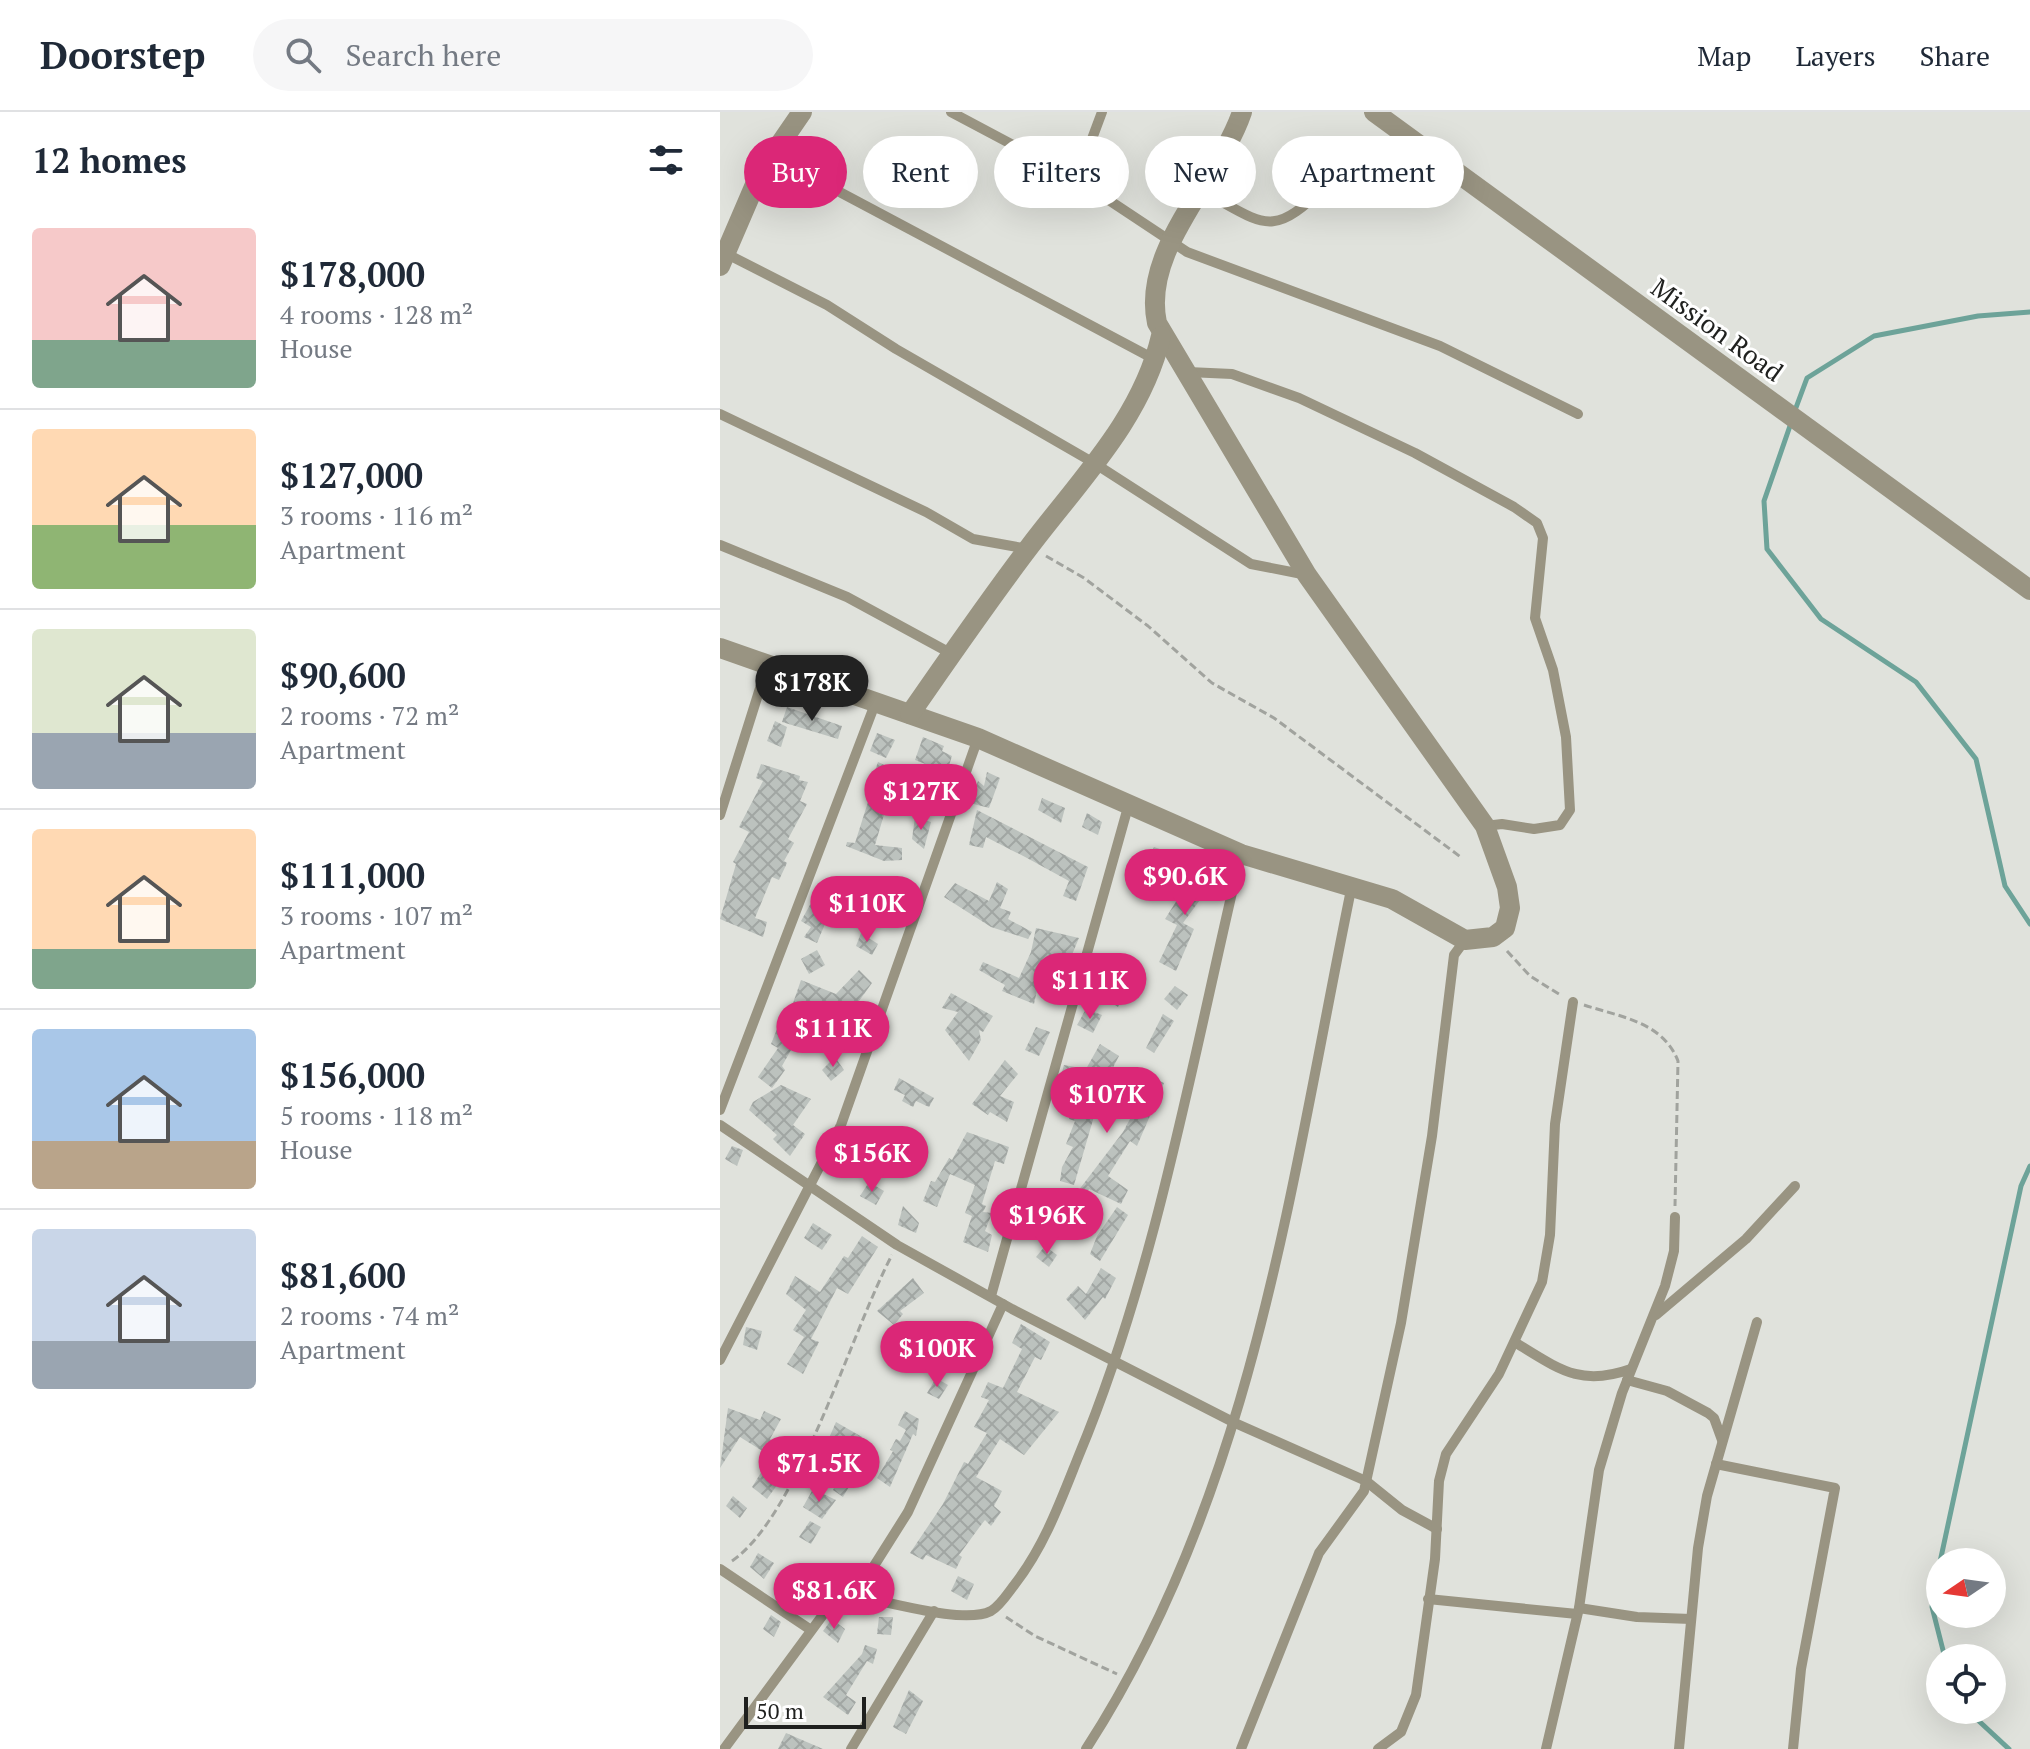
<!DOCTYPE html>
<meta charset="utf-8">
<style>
:root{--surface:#fff;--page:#f6f6f7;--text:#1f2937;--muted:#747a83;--line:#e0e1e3;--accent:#db2777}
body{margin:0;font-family:"PT Serif",serif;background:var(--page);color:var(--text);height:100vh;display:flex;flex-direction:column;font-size:30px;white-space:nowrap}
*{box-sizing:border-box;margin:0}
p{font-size:26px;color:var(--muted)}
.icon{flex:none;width:44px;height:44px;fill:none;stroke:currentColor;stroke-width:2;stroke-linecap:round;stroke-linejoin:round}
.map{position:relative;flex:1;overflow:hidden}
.drawer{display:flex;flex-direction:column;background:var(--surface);width:720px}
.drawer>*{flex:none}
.guide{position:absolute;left:24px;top:24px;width:760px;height:72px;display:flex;gap:16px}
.needle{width:52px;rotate:257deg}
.controls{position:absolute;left:1206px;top:1436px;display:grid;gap:16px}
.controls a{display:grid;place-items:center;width:80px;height:80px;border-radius:50%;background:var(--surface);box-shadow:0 8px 32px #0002;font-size:40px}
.scale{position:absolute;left:24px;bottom:20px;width:122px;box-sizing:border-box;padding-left:8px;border:4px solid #1f201e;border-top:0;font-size:22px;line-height:28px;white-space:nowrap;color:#1f201e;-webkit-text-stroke:6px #fff;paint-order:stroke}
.price{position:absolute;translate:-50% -68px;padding:0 18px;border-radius:28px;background:var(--accent);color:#fff;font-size:26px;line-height:52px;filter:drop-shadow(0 2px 4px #0008)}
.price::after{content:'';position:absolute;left:50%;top:48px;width:24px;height:18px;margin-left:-12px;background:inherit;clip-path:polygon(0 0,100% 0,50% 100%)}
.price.current{background:#222;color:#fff}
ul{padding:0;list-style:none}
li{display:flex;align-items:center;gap:24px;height:200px;padding:0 32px}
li+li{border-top:2px solid var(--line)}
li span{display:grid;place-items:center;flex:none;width:224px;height:160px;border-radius:8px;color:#555}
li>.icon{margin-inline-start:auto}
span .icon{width:96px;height:96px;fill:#fffc;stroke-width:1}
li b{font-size:34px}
h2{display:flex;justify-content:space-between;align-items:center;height:96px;padding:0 32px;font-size:34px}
.tag{padding:0 28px;border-radius:36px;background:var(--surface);box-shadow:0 8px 32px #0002;font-size:28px;line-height:72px}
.tag.current{background:var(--accent);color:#fff}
header{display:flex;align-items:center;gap:48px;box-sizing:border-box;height:112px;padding:0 40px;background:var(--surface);border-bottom:2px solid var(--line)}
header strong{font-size:38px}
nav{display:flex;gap:44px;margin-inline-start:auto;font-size:28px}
.search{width:560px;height:72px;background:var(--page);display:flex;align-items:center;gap:20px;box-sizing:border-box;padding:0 28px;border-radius:44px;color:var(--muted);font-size:30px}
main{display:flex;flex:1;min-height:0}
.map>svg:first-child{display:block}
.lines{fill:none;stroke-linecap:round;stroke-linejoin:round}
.stream{stroke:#6da399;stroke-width:5}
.building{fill:url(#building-cross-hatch)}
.path{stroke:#a1a39e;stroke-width:3;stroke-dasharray:8 4;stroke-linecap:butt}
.service{stroke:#999482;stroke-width:10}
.minor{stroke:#999482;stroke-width:20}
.tertiary{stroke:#999482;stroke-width:20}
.labels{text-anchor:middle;stroke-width:6;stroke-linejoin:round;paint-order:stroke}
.street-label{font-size:26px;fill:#1f201e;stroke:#fff}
</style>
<header>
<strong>Doorstep</strong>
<div class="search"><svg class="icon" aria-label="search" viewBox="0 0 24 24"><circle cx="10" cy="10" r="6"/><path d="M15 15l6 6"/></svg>Search here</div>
<nav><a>Map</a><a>Layers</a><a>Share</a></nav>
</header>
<main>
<section class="drawer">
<h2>12 homes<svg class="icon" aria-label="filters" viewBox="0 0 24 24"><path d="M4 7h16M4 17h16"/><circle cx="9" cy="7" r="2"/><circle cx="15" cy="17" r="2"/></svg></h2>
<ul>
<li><span style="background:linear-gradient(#f6c9c9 70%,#7fa58c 0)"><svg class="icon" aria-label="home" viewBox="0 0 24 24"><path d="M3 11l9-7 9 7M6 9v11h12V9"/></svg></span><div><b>$178,000</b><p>4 rooms · 128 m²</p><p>House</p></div></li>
<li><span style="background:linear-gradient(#ffd9b3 60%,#8fb573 0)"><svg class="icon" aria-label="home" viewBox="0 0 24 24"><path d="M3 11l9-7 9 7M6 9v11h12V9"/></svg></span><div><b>$127,000</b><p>3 rooms · 116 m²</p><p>Apartment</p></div></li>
<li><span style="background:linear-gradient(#dfe7d0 65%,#9aa5b1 0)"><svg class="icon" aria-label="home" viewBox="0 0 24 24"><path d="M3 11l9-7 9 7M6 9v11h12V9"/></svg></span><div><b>$90,600</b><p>2 rooms · 72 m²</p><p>Apartment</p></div></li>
<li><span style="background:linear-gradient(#ffd9b3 75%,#7fa58c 0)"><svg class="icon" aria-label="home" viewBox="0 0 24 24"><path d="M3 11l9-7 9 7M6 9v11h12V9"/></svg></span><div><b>$111,000</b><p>3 rooms · 107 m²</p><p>Apartment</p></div></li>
<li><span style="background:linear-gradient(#a9c7e8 70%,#b9a48a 0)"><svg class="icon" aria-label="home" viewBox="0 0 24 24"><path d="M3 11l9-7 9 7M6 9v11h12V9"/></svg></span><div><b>$156,000</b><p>5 rooms · 118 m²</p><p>House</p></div></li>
<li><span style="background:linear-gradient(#c9d6e8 70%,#9aa5b1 0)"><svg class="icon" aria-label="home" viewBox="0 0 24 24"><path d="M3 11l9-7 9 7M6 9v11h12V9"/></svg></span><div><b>$81,600</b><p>2 rooms · 74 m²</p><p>Apartment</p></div></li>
</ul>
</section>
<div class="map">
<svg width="1310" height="1637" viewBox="0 0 1310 1637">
<defs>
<pattern id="building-cross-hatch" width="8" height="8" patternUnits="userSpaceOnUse" patternTransform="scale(2)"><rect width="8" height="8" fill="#bcc2be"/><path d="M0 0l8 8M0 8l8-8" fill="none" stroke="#a1a6a3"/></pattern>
</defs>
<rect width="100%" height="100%" fill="#e0e2dc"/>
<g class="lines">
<g class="stream">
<path d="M1074,301L1087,266L1154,224L1258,204L1310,200"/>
<path d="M1071,311L1044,389L1047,437L1101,507L1196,570L1256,647L1285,774L1310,812"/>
<path d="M1220,1450L1301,1074L1310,1054"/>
<path d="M1220,1451L1212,1495L1225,1546"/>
<path d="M1247,1598L1289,1637"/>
</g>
</g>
<g class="building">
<path d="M67,595L122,614L118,627L62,610Z"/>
<path d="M55,609L67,615L61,635L47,629Z"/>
<path d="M157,621L175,628L166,646L150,639Z"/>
<path d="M203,625L224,634L222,639L232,644L220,682L212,694L152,667L158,650L178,659L173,674L203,676L208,653L195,648Z"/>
<path d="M41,652L80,664L79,668L88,670L80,689L87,692L68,727L74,731L64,749L67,751L59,768L52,765L35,806L47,810L43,825L0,807L16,752L13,750L29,720L19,715L43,669L36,666Z"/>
<path d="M267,660L280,666L269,696L250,691L258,669L264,674Z"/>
<path d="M322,686L345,696L341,711L318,698Z"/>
<path d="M148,690L166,696L155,733L182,736V748L164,749L126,734L127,730L135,731Z"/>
<path d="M257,698L368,755L356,789L343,784L349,769L307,746L266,725L263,736L249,733Z"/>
<path d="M367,701L382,710L378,723L362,715Z"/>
<path d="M195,705L211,710L204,737L192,727Z"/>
<path d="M434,735L454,742L437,780L426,776L432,752L427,750Z"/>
<path d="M464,758L501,774L497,787L485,781L463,811L474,817L456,859L439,850L457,813L445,807L464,777L472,781L474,775L459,767Z"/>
<path d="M277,770L288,777L280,796L291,800L288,807L312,820L308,827L271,815L224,785L235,771L269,789Z"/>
<path d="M119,773L131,777L124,796L112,790Z"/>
<path d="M108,790L113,793L97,831L84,825L91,815L81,809L91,791L102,799Z"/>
<path d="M316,816L359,826L351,845L340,841L330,873L319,869L314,892L282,879L285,873L259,858L263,850L299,866L311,840Z"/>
<path d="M141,821L158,832L152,843L136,834Z"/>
<path d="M97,838L105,853L89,862L81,847Z"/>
<path d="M139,858L152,871L139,889L131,910L116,904L108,927L83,917L62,954L65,958L52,976L38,965L58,936L51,932L57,917L60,918L64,897L70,900L81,868L116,882Z"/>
<path d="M389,859L409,871L398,895L381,885L384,879L376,875L380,864L386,866Z"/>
<path d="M455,874L468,883L457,898L444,887Z"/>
<path d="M231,881L273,904L263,920L259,918L261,928L249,949L225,918L238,900L222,896Z"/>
<path d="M366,897L382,903L373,921L357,913Z"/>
<path d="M443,902L454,909L434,941L426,936Z"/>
<path d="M316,915L330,920L319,944L305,938Z"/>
<path d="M380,932L399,944L385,971L422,979L426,963L444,971L417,1034L410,1029L388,1064L408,1078L401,1092L369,1077L338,1128L318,1112L331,1095L339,1104L403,1020L417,994L342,960L344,953L366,957Z"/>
<path d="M115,945L124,958L111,969L102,958Z"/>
<path d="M285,948L298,962L280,984L294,990L287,1010L270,1000L268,1003L252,992Z"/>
<path d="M179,966L214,986L209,995L196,989L193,995L182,989L185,983L174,978Z"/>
<path d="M61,973L91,987L73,1013L85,1022L70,1044L53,1027L57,1023L29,998L33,990Z"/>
<path d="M354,990L375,1001L354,1073L340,1069L342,1055L353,1035L346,1032L355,1009L349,1007Z"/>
<path d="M247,1020L289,1035L284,1052L275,1049L262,1092L266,1094L263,1100L272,1101L265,1119L272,1123L268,1140L243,1130L252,1104L245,1101L255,1073L230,1062L217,1095L203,1089L211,1069L215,1070L229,1046L232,1048Z"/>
<path d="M12,1034L23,1038L17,1054L5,1047Z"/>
<path d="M149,1070L164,1079L156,1093L140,1084Z"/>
<path d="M183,1094L199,1111L196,1121L178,1113Z"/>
<path d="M397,1095L408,1103L380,1149L370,1142L377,1124Z"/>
<path d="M93,1111L112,1123L102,1138L84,1126Z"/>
<path d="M142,1124L158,1135L128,1182L117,1176L91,1227L99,1230L83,1262L67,1252L84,1225L73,1218L86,1198L66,1182L75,1164L100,1180L124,1144L128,1146Z"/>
<path d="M325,1134L337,1143L329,1155L316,1145Z"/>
<path d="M381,1156L396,1166L385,1187L383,1185L365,1208L346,1187L358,1174L366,1182Z"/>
<path d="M193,1166L204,1181L180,1199L183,1202L174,1213L157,1199Z"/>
<path d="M301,1212L330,1230L321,1248L315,1245L297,1280L339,1300L304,1343L280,1327L256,1365L282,1379L274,1394L281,1400L271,1414L265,1408L261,1413L239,1443L242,1445L236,1457L206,1443L203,1448L190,1441L223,1392L244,1350L248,1352L267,1321L254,1315L269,1288L261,1285L268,1270L283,1276L302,1237L292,1231Z"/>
<path d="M231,1213L242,1222L225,1261L212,1251Z"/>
<path d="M26,1215L42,1219L37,1238L23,1233Z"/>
<path d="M216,1266L228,1273L219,1287L207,1281Z"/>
<path d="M8,1296L40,1308L44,1299L61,1307L50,1327L56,1332L49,1343L20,1325L0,1356Z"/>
<path d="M185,1299L199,1307L196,1324L193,1322L170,1375L157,1366L173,1339L170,1338L176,1327L180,1329L186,1318L178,1313Z"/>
<path d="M116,1310L142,1325L120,1353L102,1342Z"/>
<path d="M42,1359L60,1369L47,1387L32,1375Z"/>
<path d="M121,1362L133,1368L123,1385L113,1378Z"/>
<path d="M93,1377L116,1388L102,1407L83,1395Z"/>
<path d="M13,1384L27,1396L20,1406L6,1394Z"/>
<path d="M90,1409L101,1415L91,1432L79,1425Z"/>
<path d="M38,1441L54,1451L44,1467L30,1455Z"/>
<path d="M238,1464L254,1472L247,1488L231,1479Z"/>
<path d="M51,1503L61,1510L54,1525L43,1517Z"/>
<path d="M159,1505H173L171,1523L157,1522Z"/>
<path d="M112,1507L125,1517L118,1531L103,1519Z"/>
<path d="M145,1533L157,1537L153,1552L147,1549L126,1583L136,1590L128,1603L103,1585L142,1542Z"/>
<path d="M189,1578L203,1589L186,1622L173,1615Z"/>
<path d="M66,1621L103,1637H58Z"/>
</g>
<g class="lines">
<g class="path">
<path d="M326,444L364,466L428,514L492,571L554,606L742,746"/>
<path d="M787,839L810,864L842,884"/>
<path d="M864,893C901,905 943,910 958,949L955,1094"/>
<path d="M12,1449C78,1404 131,1220 172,1143"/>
<path d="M286,1505L315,1524L397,1562"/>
</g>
<g class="service">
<path d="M231,0L357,67L467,140L720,234L858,302"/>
<path d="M50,43L434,247"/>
<path d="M357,67L382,0"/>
<path d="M482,79C544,112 551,129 606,73"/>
<path d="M5,141L107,193L176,237L374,351L531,452L587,463"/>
<path d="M468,260L512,262L579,286L695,341L794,395L817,411L823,426L815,506L833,558L846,625L850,698L840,713L814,717L782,712L765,714"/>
<path d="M0,302L206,400L253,427L308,437"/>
<path d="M0,433L127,485L232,542"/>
<path d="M0,703L47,554"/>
<path d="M0,998L155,592"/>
<path d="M0,1013L177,1133L292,1197L515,1311L646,1369L682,1398L717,1417"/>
<path d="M271,1184L408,695"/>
<path d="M936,1203L1026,1127L1075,1074"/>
<path d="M796,1231C839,1257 860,1275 911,1257"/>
<path d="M0,1248L121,1013L258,626"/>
<path d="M907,1268L947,1279L988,1301L994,1306L1002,1328"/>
<path d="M996,1352L1115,1376L1081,1557L1073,1637"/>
<path d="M0,1457L91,1518"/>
<path d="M135,1484C167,1489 244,1513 271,1499C280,1494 288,1481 295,1472C325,1433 341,1388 359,1343C437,1156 474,939 521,742"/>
<path d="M708,1487L857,1502"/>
<path d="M859,1496L917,1505L971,1507"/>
<path d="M4,1637L108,1496L135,1484L188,1400L283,1192"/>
<path d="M131,1637L214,1499"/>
<path d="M366,1637C534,1378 571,1068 632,773"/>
<path d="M521,1637L599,1441L644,1379L681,1211L712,1024L734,843L745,828"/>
<path d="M658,1637L681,1620L696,1583L715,1447L719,1369L726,1342L779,1262L822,1170L830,1123L835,1012L853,890"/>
<path d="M826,1637L859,1496L879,1358L902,1281L945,1174L954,1139L955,1105"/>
<path d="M959,1637L978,1436L987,1384L1037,1210"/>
</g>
<g class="minor">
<path d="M0,154L40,61L82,0"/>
<path d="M0,536L258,626L521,742L672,787L745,828L773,825L785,816L790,796L787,775L765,714L587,463L437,211C421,137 499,68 522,0"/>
<path d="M190,602C229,546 268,489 310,434C360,368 422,306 441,224"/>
</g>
<path class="tertiary" d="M654,0L1310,478"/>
</g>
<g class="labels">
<g class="street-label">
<text transform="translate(997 218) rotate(36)" y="9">Mission Road</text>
</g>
</g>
</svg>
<div class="controls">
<a><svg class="needle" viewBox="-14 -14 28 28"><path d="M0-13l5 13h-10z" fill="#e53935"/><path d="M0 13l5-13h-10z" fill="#747a83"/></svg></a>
<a><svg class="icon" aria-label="locate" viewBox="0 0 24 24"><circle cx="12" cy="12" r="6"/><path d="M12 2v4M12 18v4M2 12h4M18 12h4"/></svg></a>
</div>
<div class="scale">50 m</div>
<b class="price current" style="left:92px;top:611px">$178K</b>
<b class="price" style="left:201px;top:720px">$127K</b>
<b class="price" style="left:465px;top:805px">$90.6K</b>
<b class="price" style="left:147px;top:832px">$110K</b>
<b class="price" style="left:370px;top:909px">$111K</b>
<b class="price" style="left:113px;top:957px">$111K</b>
<b class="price" style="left:387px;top:1023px">$107K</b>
<b class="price" style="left:152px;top:1082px">$156K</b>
<b class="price" style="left:327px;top:1144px">$196K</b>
<b class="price" style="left:217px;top:1277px">$100K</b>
<b class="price" style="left:99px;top:1392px">$71.5K</b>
<b class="price" style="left:114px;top:1519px">$81.6K</b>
<div class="guide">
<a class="tag current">Buy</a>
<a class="tag">Rent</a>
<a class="tag">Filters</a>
<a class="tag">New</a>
<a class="tag">Apartment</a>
</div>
</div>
</main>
